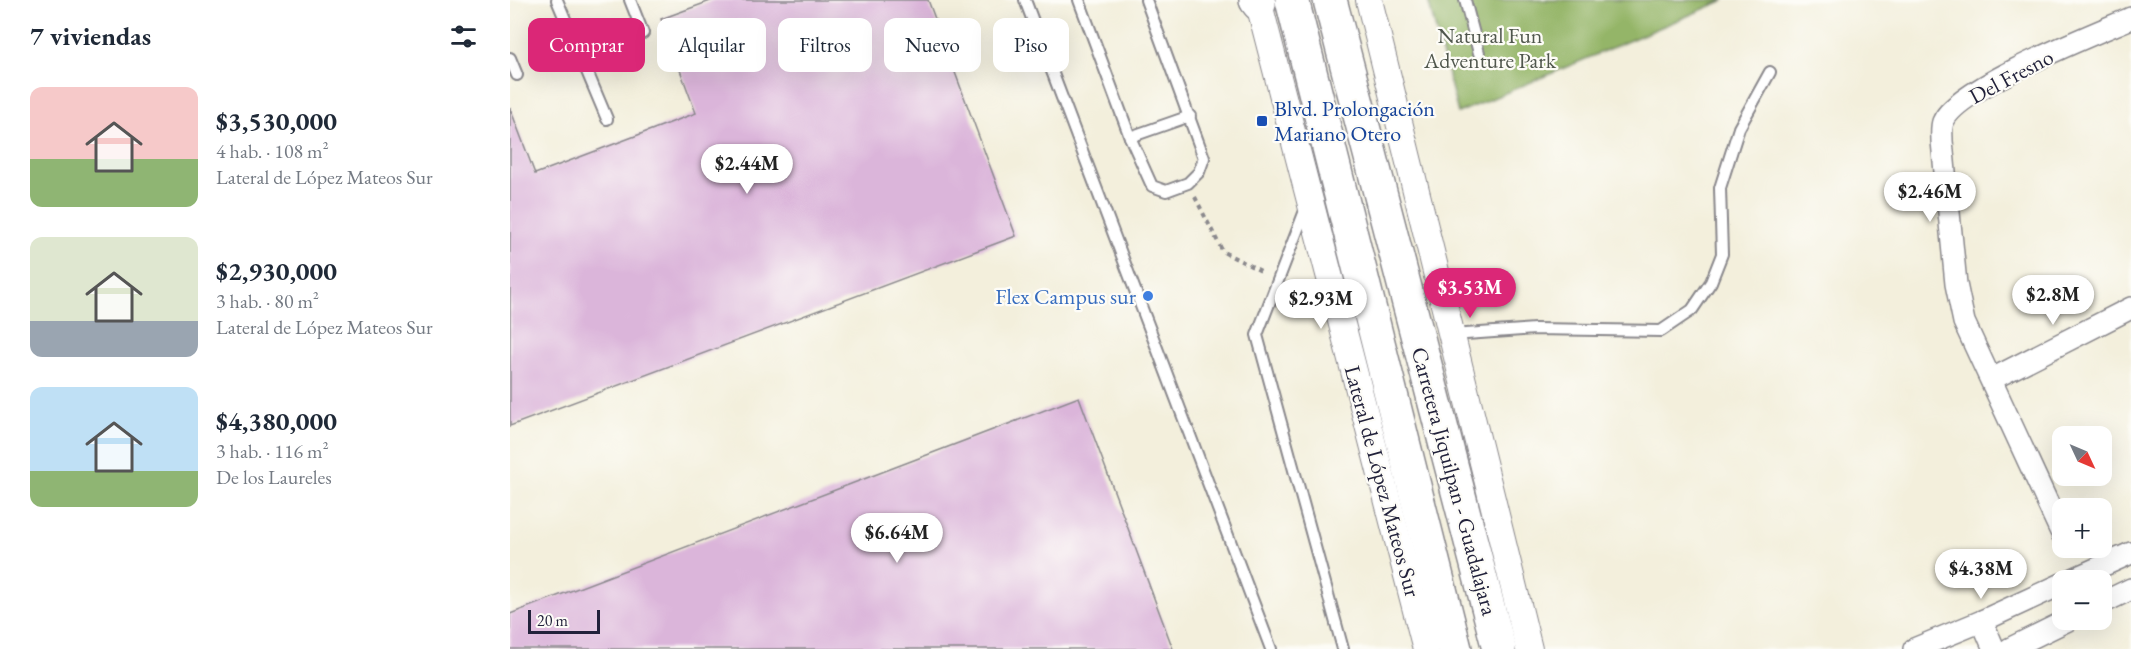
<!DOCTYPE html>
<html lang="es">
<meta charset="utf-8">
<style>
:root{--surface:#fff;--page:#f6f6f7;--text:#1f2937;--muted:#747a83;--accent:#db2777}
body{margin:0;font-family:"EB Garamond",serif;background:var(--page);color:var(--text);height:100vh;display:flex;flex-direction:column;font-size:22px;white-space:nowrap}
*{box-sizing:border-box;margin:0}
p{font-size:20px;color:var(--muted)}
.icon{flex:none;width:33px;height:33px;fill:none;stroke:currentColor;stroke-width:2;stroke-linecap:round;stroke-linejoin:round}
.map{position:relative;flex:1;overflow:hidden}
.panel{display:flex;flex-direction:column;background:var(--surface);width:510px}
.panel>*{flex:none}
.guide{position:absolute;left:18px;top:18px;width:570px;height:54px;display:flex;gap:12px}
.needle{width:39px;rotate:134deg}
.buttons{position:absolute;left:1542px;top:426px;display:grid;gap:12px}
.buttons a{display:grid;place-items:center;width:60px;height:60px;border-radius:12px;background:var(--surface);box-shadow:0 6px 24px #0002;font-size:30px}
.scale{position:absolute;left:18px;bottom:15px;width:72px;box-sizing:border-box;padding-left:6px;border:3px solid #22223b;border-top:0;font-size:16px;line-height:21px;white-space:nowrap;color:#22223b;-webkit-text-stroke:4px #fdfcf7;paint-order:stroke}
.price{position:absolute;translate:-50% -51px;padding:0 14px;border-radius:21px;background:#fff;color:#222;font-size:20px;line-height:39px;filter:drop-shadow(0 2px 3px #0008)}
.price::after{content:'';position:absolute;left:50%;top:36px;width:18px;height:14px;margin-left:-9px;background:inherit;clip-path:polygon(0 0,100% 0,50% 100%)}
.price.on{background:var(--accent);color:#fff}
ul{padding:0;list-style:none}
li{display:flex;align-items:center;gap:18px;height:150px;padding:0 30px}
li span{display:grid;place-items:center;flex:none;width:168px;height:120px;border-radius:12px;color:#555}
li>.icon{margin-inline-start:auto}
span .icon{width:72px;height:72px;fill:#fffc;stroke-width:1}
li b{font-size:26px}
h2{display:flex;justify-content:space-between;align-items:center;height:72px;padding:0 30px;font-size:26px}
.tag{padding:0 21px;border-radius:12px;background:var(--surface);box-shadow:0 6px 24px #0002;font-size:21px;line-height:54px}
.tag.on{background:var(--accent);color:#fff}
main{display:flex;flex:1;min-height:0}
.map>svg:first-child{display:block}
.forest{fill:#94b568;stroke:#5b6c52;stroke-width:1.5}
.building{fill:#dbb5da}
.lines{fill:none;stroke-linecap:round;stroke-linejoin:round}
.service-casing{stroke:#8a888c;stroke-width:14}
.minor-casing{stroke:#8a888c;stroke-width:24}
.tertiary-casing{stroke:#8a888c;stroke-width:28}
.primary-casing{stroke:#8a888c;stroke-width:36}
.trunk-casing{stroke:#8a888c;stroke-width:36}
.path{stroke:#8a888c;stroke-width:4;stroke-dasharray:4.5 4.5;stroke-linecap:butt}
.service{stroke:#fff;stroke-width:10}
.minor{stroke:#fff;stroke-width:21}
.tertiary{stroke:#fff;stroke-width:26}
.primary{stroke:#fff;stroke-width:33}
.trunk{stroke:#fff;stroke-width:33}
.transit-dot{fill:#1a4fb4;stroke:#fdfcf7;stroke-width:2}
.shop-dot{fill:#3f7fe0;stroke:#fdfcf7;stroke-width:2}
.labels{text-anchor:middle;stroke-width:4.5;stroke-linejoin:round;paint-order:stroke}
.park-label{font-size:22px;fill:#50574d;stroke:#fdfcf7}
.street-label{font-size:22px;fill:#22223b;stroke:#fdfcf7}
.transit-label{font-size:22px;fill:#164399;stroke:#fdfcf7;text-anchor:start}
.shop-label{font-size:22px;fill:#366cbe;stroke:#fdfcf7;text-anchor:end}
</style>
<main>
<section class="panel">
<h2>7 viviendas<svg class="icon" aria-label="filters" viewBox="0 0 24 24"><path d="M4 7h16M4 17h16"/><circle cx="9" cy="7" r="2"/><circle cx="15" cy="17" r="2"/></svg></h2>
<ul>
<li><span style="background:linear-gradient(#f6c9c9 60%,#8fb573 0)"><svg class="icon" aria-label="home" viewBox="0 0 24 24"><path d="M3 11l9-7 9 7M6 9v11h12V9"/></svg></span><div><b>$3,530,000</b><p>4 hab. · 108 m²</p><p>Lateral de López Mateos Sur</p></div></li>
<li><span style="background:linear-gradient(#dfe7d0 70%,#9aa5b1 0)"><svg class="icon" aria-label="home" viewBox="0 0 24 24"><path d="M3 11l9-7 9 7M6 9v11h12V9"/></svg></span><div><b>$2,930,000</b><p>3 hab. · 80 m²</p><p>Lateral de López Mateos Sur</p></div></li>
<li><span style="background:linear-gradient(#bfe0f5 70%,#8fb573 0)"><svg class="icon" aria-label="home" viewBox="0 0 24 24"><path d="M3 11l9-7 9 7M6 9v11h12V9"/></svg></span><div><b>$4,380,000</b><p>3 hab. · 116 m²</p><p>De los Laureles</p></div></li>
</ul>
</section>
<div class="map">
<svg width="1621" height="649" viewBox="0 0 1621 649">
<rect width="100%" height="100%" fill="#fdfcf7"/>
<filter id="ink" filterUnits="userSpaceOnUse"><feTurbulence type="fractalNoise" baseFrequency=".0167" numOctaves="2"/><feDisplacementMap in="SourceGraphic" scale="12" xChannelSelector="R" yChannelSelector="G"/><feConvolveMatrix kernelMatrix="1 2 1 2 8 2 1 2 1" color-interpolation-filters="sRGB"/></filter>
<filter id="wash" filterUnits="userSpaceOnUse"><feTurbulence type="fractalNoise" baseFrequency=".008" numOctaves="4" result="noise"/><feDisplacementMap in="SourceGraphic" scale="24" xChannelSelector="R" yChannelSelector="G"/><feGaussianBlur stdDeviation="1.35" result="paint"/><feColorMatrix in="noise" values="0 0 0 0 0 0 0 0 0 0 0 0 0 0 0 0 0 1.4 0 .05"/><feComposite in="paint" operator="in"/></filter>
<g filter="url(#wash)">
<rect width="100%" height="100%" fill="#f3efdc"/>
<path class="forest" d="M918,0H1215L948,113Z"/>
<g id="blocks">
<g class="building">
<path d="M203,0H418L506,236L0,426V108L25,174L186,113L151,19Z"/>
<path d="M569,397L663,649H0V614Z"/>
</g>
</g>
</g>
<g filter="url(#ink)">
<use href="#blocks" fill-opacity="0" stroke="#8a888c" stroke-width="1.5"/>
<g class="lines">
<defs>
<g id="service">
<path d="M47,0L97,119"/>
<path d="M120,0L133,33"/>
<path d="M515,0L761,649"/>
<path d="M569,0L620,137L642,186L656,191L678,183L689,172L694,158L636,0"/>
<path d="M955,0L969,53"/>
<path d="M0,58L7,75"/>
<path d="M620,137L680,116"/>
<path d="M796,208L747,335L833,649"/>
<path d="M942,335L1025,329L1151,331L1182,310L1201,282L1212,254L1210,188L1229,128L1260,72"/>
</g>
<g id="minor">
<path d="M1482,379L1621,308"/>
<path d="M1552,534L1454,322L1446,284L1432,141C1432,136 1431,127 1433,122C1446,88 1584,34 1621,18"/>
<path d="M1561,580L1621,553"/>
<path d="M1592,603L1621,589"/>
<path d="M1472,621L1484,649"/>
<path d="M1404,649L1472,621L1552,584"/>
<path d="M1499,649L1558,620"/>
</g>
<g id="tertiary">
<path d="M748,0L916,649"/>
<path d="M859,0L1019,649"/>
</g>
<path id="primary" d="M746,0L749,4"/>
<g id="trunk">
<path d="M782,0L945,649"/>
<path d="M820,0L989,649"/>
</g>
</defs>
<use href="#service" class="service-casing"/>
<use href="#minor" class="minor-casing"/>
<use href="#tertiary" class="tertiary-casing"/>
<use href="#primary" class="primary-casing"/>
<use href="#trunk" class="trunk-casing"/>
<path class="path" d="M685,197L713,252L753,272"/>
<use href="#service" class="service"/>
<use href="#minor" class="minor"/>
<use href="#tertiary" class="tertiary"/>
<use href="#primary" class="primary"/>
<use href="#trunk" class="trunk"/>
</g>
</g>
<rect class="transit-dot" x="746" y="115" width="12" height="12" rx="3"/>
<circle class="shop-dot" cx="638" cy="296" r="6"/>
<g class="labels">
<g class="park-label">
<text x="980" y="43">Natural Fun<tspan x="980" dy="25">Adventure Park</tspan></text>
</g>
<g class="street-label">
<text transform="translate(1501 76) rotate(-28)" y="8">Del Fresno</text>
<text transform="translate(873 481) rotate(75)" y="8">Lateral de López Mateos Sur</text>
<text transform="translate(945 481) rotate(75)" y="8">Carretera Jiquilpan - Guadalajara</text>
</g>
<g class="transit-label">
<text x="764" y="116">Blvd. Prolongación<tspan x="764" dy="25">Mariano Otero</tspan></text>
</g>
<g class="shop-label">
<text x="626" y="304">Flex Campus sur</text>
</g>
</g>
</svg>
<div class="buttons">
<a><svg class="needle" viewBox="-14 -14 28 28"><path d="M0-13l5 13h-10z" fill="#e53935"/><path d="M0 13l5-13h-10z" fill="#747a83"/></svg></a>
<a>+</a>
<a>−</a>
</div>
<div class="scale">20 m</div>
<b class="price" style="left:237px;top:195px">$2.44M</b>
<b class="price" style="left:1420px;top:223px">$2.46M</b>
<b class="price on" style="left:960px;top:319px">$3.53M</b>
<b class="price" style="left:1543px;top:326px">$2.8M</b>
<b class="price" style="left:811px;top:330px">$2.93M</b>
<b class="price" style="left:387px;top:564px">$6.64M</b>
<b class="price" style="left:1471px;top:600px">$4.38M</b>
<div class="guide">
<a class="tag on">Comprar</a>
<a class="tag">Alquilar</a>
<a class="tag">Filtros</a>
<a class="tag">Nuevo</a>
<a class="tag">Piso</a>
</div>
</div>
</main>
